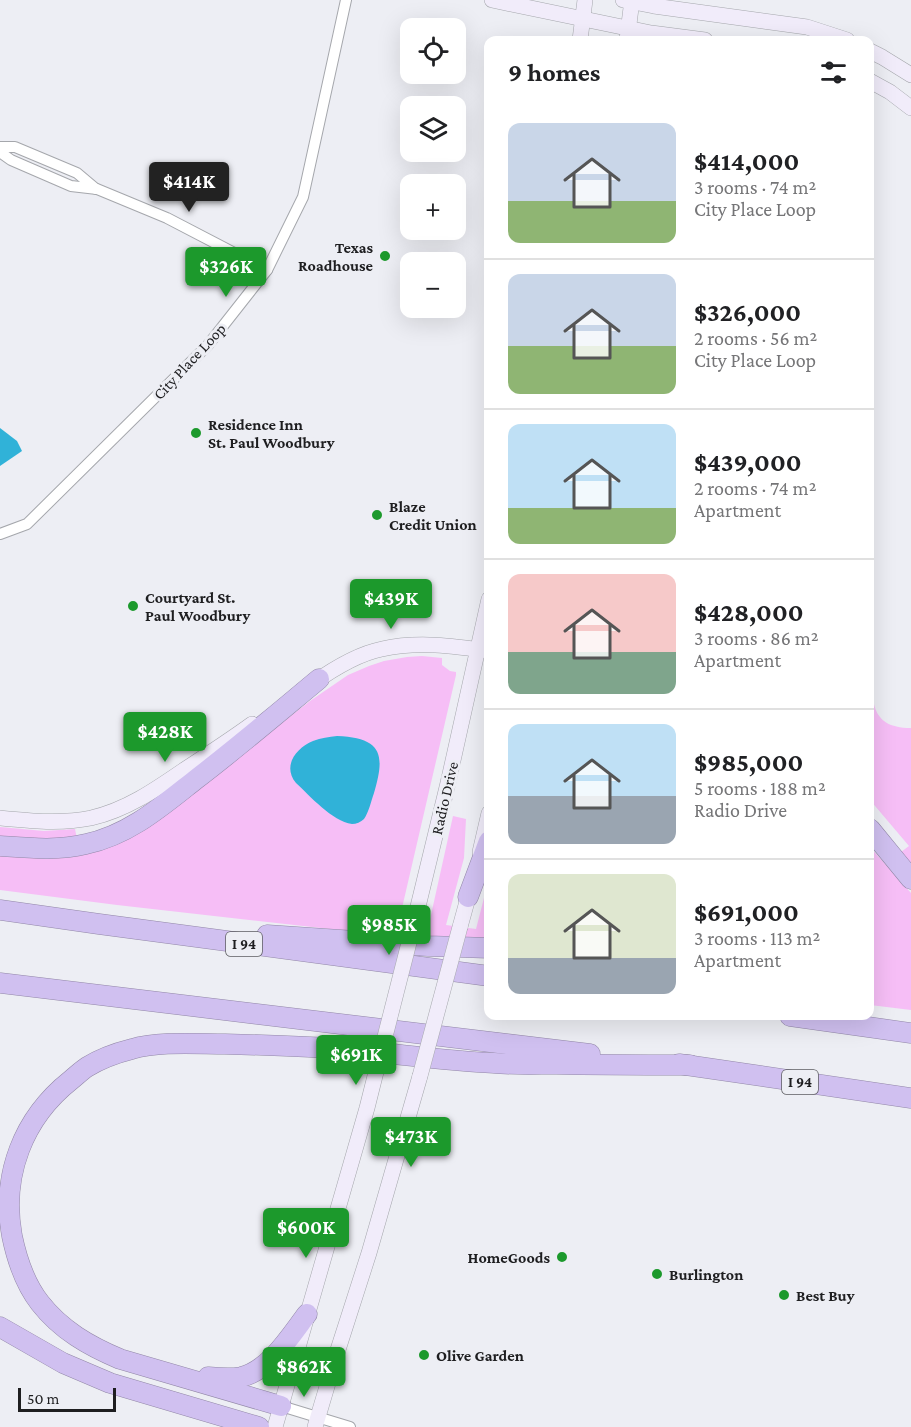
<!DOCTYPE html>
<meta charset="utf-8">
<style>
:root{--surface:#fff;--page:#f6f6f6;--text:#202124;--muted:#757577;--line:#e0e0e0;--accent:#1c992c}
body{margin:0;font-family:"Crimson Pro",serif;background:var(--page);color:var(--text);height:100vh;display:flex;flex-direction:column;font-size:22px;white-space:nowrap}
*{box-sizing:border-box;margin:0}
p{font-size:20px;color:var(--muted)}
.icon{flex:none;width:33px;height:33px;fill:none;stroke:currentColor;stroke-width:2;stroke-linecap:round;stroke-linejoin:round}
.map{position:relative;flex:1;overflow:hidden}
.sheet{position:absolute;left:484px;top:36px;width:390px;height:984px;display:flex;flex-direction:column;background:var(--surface);border-radius:12px;box-shadow:0 6px 24px #0002}
.sheet>*{flex:none}
.fabs{position:absolute;left:400px;top:18px;display:grid;gap:12px}
.fabs a{display:grid;place-items:center;width:66px;height:66px;border-radius:12px;background:var(--surface);box-shadow:0 6px 24px #0002;font-size:30px}
.scale{position:absolute;left:18px;bottom:15px;width:98px;box-sizing:border-box;padding-left:6px;border:3px solid #1e1e20;border-top:0;font-size:16px;line-height:21px;white-space:nowrap;color:#1e1e20;-webkit-text-stroke:4px #edeef4;paint-order:stroke}
.price{position:absolute;translate:-50% -51px;padding:0 14px;border-radius:6px;background:var(--accent);color:#fff;font-size:20px;line-height:39px;filter:drop-shadow(0 2px 3px #0008)}
.price::after{content:'';position:absolute;left:50%;top:36px;width:18px;height:14px;margin-left:-9px;background:inherit;clip-path:polygon(0 0,100% 0,50% 100%)}
.price.on{background:#222;color:#fff}
ul{padding:0;list-style:none}
li{display:flex;align-items:center;gap:18px;height:150px;padding:0 24px}
li+li{border-top:2px solid var(--line)}
li span{display:grid;place-items:center;flex:none;width:168px;height:120px;border-radius:12px;color:#555}
li>.icon{margin-inline-start:auto}
span .icon{width:72px;height:72px;fill:#fffc;stroke-width:1}
li b{font-size:26px}
h2{display:flex;justify-content:space-between;align-items:center;height:72px;padding:0 24px;font-size:26px}
.map>svg:first-child{display:block}
.grass{fill:#f6bef6}
.water{fill:#30b2d8}
.lines{fill:none;stroke-linecap:round;stroke-linejoin:round}
.street-casing{stroke:#a5a7ac;stroke-width:12}
.secondary-casing{stroke:#a5a7ac;stroke-width:16}
.highway-casing{stroke:#9287a7;stroke-width:21}
.street{stroke:#fff;stroke-width:10}
.secondary{stroke:#f1ecfa;stroke-width:15}
.highway{stroke:#d0c0f0;stroke-width:20}
.secondary-bridge-casing{stroke:#a5a7ac;stroke-width:16;stroke-linecap:butt}
.secondary-bridge{stroke:#f1ecfa;stroke-width:15}
.poi-dot{fill:#1c992c;stroke:#edeef4;stroke-width:2}
.labels{text-anchor:middle;stroke-width:6;stroke-linejoin:round;paint-order:stroke}
.shield{fill:#edeef4;stroke:#5c5c60;stroke-width:1.5}
.shield-label{font-size:15px;font-weight:bold;fill:#1e1e20}
.poi-label{font-size:16px;font-weight:bold;fill:#1e1e20;stroke:#edeef4;text-anchor:start}
.street-label{font-size:16px;fill:#1e1e20;stroke:#edeef4}
</style>
<div class="map">
<svg width="911" height="1427" viewBox="0 0 911 1427">
<rect width="100%" height="100%" fill="#edeef4"/>
<g class="grass">
<path d="M422,656L442,658V665L450,671L456,672V675L399,921L429,924L453,816L466,819L464,858L446,925L476,929L485,894L489,885V914L487,920L489,921V940L406,936L330,929L117,905L0,890V853L74,854L265,736L310,701L348,675L369,666L384,661L407,657Z"/>
<path d="M870,667C874,697 867,728 911,728V863L901,852L909,846L870,800Z"/>
<path d="M0,827L44,831L75,829L77,839L57,841L0,837Z"/>
<path d="M870,847L911,893V1010L870,1005Z"/>
</g>
<g class="water">
<path d="M0,428L17,441L22,451L0,466Z"/>
<path d="M337,736C381,738 386,753 374,793C371,801 369,812 364,819C361,822 356,824 352,824C332,821 310,796 296,783C282,766 296,748 313,741C321,738 329,737 337,736Z"/>
</g>
<g class="lines">
<defs>
<g id="street">
<path d="M0,147H15L77,173L96,189"/>
<path d="M0,152L11,160L71,186L97,189L167,218L267,270"/>
<path d="M0,534L27,524L208,345L267,270L303,197L346,0"/>
<path d="M281,1406L350,1427"/>
</g>
<g id="secondary">
<path d="M492,0L651,33L705,40"/>
<path d="M623,0L654,6L807,27L847,40"/>
<path d="M580,40L585,0"/>
<path d="M627,40L632,0"/>
<path d="M870,51L882,57L911,75"/>
<path d="M870,81L890,92L911,108"/>
<path d="M312,684C333,669 357,654 382,649C417,641 454,646 489,651"/>
<path d="M0,818C31,821 61,824 91,818C126,810 155,790 184,770C207,755 230,740 252,724"/>
<path d="M480,852L489,813"/>
<path d="M414,923L448,783L489,599"/>
<path d="M460,927L471,887"/>
<path d="M275,1427L367,1108L376,1072"/>
<path d="M315,1427L336,1356L369,1253L420,1076"/>
</g>
<g id="highway">
<path d="M870,829L911,879"/>
<path d="M0,846C29,848 57,851 86,844C129,835 162,806 195,780C237,748 278,713 319,679"/>
<path d="M468,897L489,841"/>
<path d="M0,910L99,924L489,976"/>
<path d="M267,935L428,946L489,948"/>
<path d="M0,983L590,1054"/>
<path d="M790,1016L911,1033"/>
<path d="M679,1064L911,1098"/>
<path d="M0,1327L63,1363L110,1383L259,1427"/>
<path d="M208,1377C219,1378 230,1379 241,1377C269,1371 291,1335 307,1314"/>
<path d="M281,1406L120,1359C89,1346 61,1330 40,1303C25,1284 17,1260 12,1236C1,1175 23,1118 71,1080C76,1076 81,1071 87,1067C100,1059 116,1053 132,1049C158,1041 197,1044 225,1044C264,1045 303,1046 342,1049C393,1053 443,1061 494,1063C515,1065 536,1064 557,1064C601,1065 646,1065 690,1065"/>
</g>
</defs>
<use href="#street" class="street-casing"/>
<use href="#secondary" class="secondary-casing"/>
<use href="#highway" class="highway-casing"/>
<use href="#street" class="street"/>
<use href="#secondary" class="secondary"/>
<use href="#highway" class="highway"/>
<defs>
<g id="secondary-bridge">
<path d="M376,1072L414,923"/>
<path d="M420,1076L460,927"/>
</g>
</defs>
<use href="#secondary-bridge" class="secondary-bridge-casing"/>
<use href="#secondary-bridge" class="secondary-bridge"/>
</g>
<g class="poi-dot">
<circle cx="385" cy="256" r="6"/>
<circle cx="196" cy="433" r="6"/>
<circle cx="377" cy="515" r="6"/>
<circle cx="133" cy="606" r="6"/>
<circle cx="562" cy="1257" r="6"/>
<circle cx="657" cy="1274" r="6"/>
<circle cx="784" cy="1295" r="6"/>
<circle cx="424" cy="1355" r="6"/>
</g>
<g class="labels">
<g class="shield">
<rect x="226" y="932" width="36" height="24" rx="4.5"/>
<rect x="782" y="1070" width="36" height="24" rx="4.5"/>
</g>
<g class="shield-label">
<text x="244" y="949">I 94</text>
<text x="800" y="1087">I 94</text>
</g>
<g class="poi-label">
<text x="373" y="253" text-anchor="end">Texas<tspan x="373" dy="18">Roadhouse</tspan></text>
<text x="208" y="430">Residence Inn<tspan x="208" dy="18">St. Paul Woodbury</tspan></text>
<text x="389" y="512">Blaze<tspan x="389" dy="18">Credit Union</tspan></text>
<text x="145" y="603">Courtyard St.<tspan x="145" dy="18">Paul Woodbury</tspan></text>
<text x="550" y="1263" text-anchor="end">HomeGoods</text>
<text x="669" y="1280">Burlington</text>
<text x="796" y="1301">Best Buy</text>
<text x="436" y="1361">Olive Garden</text>
</g>
<g class="street-label">
<text transform="translate(189 361) rotate(-47)" y="6">City Place Loop</text>
<text transform="translate(444 798) rotate(-77)" y="6">Radio Drive</text>
</g>
</g>
</svg>
<div class="fabs">
<a><svg class="icon" aria-label="locate" viewBox="0 0 24 24"><circle cx="12" cy="12" r="6"/><path d="M12 2v4M12 18v4M2 12h4M18 12h4"/></svg></a>
<a><svg class="icon" aria-label="layers" viewBox="0 0 24 24"><path d="M12 4l9 5-9 5-9-5zM3 14l9 5 9-5"/></svg></a>
<a>+</a>
<a>−</a>
</div>
<div class="scale">50 m</div>
<b class="price on" style="left:189px;top:213px">$414K</b>
<b class="price" style="left:226px;top:298px">$326K</b>
<b class="price" style="left:391px;top:630px">$439K</b>
<b class="price" style="left:165px;top:763px">$428K</b>
<b class="price" style="left:389px;top:956px">$985K</b>
<b class="price" style="left:356px;top:1086px">$691K</b>
<b class="price" style="left:411px;top:1168px">$473K</b>
<b class="price" style="left:306px;top:1259px">$600K</b>
<b class="price" style="left:304px;top:1398px">$862K</b>
<section class="sheet">
<h2>9 homes<svg class="icon" aria-label="filters" viewBox="0 0 24 24"><path d="M4 7h16M4 17h16"/><circle cx="9" cy="7" r="2"/><circle cx="15" cy="17" r="2"/></svg></h2>
<ul>
<li><span style="background:linear-gradient(#c9d6e8 65%,#8fb573 0)"><svg class="icon" aria-label="home" viewBox="0 0 24 24"><path d="M3 11l9-7 9 7M6 9v11h12V9"/></svg></span><div><b>$414,000</b><p>3 rooms · 74 m²</p><p>City Place Loop</p></div></li>
<li><span style="background:linear-gradient(#c9d6e8 60%,#8fb573 0)"><svg class="icon" aria-label="home" viewBox="0 0 24 24"><path d="M3 11l9-7 9 7M6 9v11h12V9"/></svg></span><div><b>$326,000</b><p>2 rooms · 56 m²</p><p>City Place Loop</p></div></li>
<li><span style="background:linear-gradient(#bfe0f5 70%,#8fb573 0)"><svg class="icon" aria-label="home" viewBox="0 0 24 24"><path d="M3 11l9-7 9 7M6 9v11h12V9"/></svg></span><div><b>$439,000</b><p>2 rooms · 74 m²</p><p>Apartment</p></div></li>
<li><span style="background:linear-gradient(#f6c9c9 65%,#7fa58c 0)"><svg class="icon" aria-label="home" viewBox="0 0 24 24"><path d="M3 11l9-7 9 7M6 9v11h12V9"/></svg></span><div><b>$428,000</b><p>3 rooms · 86 m²</p><p>Apartment</p></div></li>
<li><span style="background:linear-gradient(#bfe0f5 60%,#9aa5b1 0)"><svg class="icon" aria-label="home" viewBox="0 0 24 24"><path d="M3 11l9-7 9 7M6 9v11h12V9"/></svg></span><div><b>$985,000</b><p>5 rooms · 188 m²</p><p>Radio Drive</p></div></li>
<li><span style="background:linear-gradient(#dfe7d0 70%,#9aa5b1 0)"><svg class="icon" aria-label="home" viewBox="0 0 24 24"><path d="M3 11l9-7 9 7M6 9v11h12V9"/></svg></span><div><b>$691,000</b><p>3 rooms · 113 m²</p><p>Apartment</p></div></li>
</ul>
</section>
</div>
